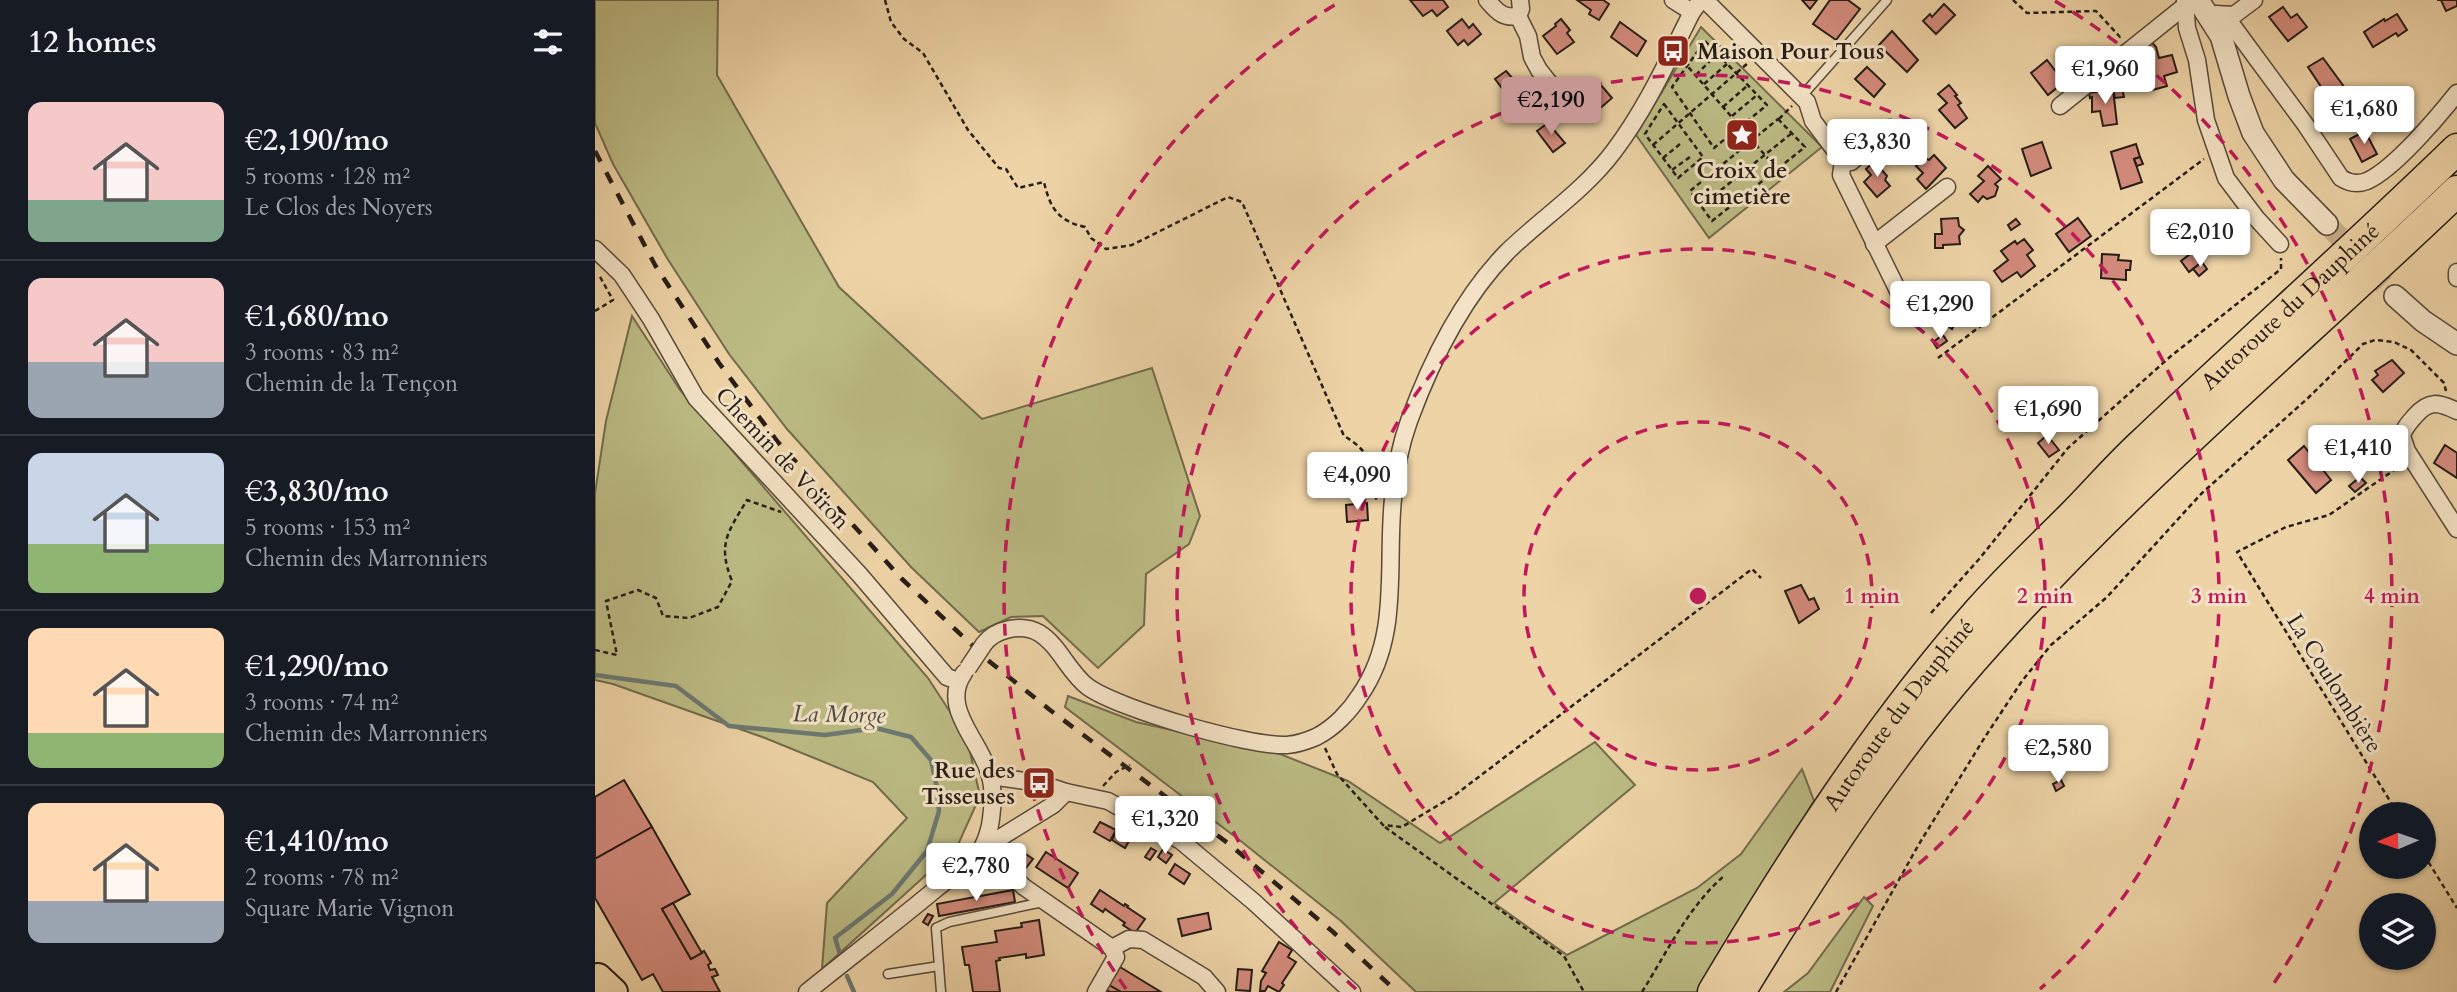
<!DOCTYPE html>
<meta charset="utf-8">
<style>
:root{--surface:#171b24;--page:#20242c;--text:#f1f3f6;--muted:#9ea1a6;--line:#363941;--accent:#c59692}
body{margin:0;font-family:Cardo,serif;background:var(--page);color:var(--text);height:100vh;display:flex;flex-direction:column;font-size:26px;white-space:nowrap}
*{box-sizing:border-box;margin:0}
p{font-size:23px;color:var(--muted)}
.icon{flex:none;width:38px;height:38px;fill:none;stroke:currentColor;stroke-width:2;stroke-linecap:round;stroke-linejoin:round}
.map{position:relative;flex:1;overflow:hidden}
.details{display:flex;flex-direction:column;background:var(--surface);width:595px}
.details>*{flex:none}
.needle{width:46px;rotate:268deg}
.tools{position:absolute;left:1764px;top:802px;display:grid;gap:14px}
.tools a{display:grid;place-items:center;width:77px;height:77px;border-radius:50%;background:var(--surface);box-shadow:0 2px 5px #0004;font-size:35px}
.price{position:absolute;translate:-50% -60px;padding:0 16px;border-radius:7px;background:#fff;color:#222;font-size:23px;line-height:46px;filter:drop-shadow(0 2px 4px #0008)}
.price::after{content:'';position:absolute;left:50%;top:42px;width:21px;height:16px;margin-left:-10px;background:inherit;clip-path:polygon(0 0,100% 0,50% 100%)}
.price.current{background:var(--accent);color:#111}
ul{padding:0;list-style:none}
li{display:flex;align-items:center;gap:21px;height:175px;padding:0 28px}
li+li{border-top:2px solid var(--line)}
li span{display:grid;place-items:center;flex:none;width:196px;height:140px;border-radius:14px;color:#555}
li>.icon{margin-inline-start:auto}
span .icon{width:84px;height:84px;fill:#fffc;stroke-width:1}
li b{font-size:30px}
h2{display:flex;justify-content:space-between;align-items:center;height:84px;padding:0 28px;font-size:30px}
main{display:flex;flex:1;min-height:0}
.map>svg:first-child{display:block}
.green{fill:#bcbb84;stroke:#726c4d;stroke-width:2}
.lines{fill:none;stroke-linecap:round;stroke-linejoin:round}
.stream{stroke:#6d7972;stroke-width:4.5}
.building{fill:#d38b7c;stroke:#271d16;stroke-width:2}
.tertiary-tunnel{stroke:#c5af89;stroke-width:21;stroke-dasharray:21 10;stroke-linecap:butt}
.service-casing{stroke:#584a3a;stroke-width:11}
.minor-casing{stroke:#584a3a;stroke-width:19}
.tertiary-casing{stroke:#584a3a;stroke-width:24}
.primary-casing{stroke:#271d16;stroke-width:30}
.motorway-casing{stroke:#271d16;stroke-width:33}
.path{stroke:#271d16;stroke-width:2.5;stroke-dasharray:5 3.5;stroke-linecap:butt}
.service{stroke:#f3e2c5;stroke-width:8}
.minor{stroke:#f3e2c5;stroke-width:16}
.tertiary{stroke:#f3e2c5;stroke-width:21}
.primary{stroke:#edd3a6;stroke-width:26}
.motorway{stroke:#edd3a6;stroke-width:30}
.rail{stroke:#271d16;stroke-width:4.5;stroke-dasharray:12 12;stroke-linecap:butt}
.minor-bridge-casing{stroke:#584a3a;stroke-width:19;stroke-linecap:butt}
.minor-bridge{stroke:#f3e2c5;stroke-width:16}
.ring{fill:none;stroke:#c2185b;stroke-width:3.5;stroke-dasharray:12 9}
.labels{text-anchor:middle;stroke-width:6;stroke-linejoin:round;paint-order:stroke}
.poi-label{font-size:23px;font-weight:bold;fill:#271d16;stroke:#f3e2c5;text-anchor:start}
.street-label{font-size:23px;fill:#271d16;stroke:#f3e2c5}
.water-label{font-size:24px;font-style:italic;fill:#4a4b44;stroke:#f3e2c5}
.centre{fill:#c2185b;stroke:#f3e2c5;stroke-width:3.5}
.ring-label{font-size:21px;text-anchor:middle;font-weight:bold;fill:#c2185b;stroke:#f3e2c5;stroke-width:6;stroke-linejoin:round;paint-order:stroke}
</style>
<main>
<section class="details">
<h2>12 homes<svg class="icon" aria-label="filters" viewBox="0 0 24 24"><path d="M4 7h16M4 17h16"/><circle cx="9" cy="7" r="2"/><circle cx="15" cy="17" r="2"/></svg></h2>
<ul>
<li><span style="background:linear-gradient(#f6c9c9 70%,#7fa58c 0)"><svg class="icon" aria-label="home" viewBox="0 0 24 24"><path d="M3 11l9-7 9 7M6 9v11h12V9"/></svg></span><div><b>€2,190/mo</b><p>5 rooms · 128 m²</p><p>Le Clos des Noyers</p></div></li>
<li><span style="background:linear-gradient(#f6c9c9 60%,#9aa5b1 0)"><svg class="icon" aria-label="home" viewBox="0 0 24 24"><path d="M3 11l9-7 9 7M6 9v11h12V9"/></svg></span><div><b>€1,680/mo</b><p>3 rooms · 83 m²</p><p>Chemin de la Tençon</p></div></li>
<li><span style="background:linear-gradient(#c9d6e8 65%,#8fb573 0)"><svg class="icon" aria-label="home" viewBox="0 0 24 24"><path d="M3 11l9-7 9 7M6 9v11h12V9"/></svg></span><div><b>€3,830/mo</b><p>5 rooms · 153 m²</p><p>Chemin des Marronniers</p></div></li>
<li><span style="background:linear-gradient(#ffd9b3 75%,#8fb573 0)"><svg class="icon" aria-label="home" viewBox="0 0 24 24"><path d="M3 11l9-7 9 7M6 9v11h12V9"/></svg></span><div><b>€1,290/mo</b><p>3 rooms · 74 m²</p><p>Chemin des Marronniers</p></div></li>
<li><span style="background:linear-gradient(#ffd9b3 70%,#9aa5b1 0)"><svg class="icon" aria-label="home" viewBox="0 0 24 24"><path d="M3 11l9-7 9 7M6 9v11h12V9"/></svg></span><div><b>€1,410/mo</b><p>2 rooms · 78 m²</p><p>Square Marie Vignon</p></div></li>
</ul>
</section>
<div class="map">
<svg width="1862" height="992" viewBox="0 0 1862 992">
<rect width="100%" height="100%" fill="#edd3a6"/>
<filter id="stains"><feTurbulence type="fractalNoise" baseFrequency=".00286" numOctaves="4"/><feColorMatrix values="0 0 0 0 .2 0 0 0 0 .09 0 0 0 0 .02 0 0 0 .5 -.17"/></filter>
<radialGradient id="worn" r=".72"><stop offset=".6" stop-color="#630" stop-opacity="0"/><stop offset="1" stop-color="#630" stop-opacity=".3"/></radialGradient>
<g class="green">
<path d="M0,0H123L122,75L244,287L387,419L557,368L605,516L594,544L551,574L549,625L503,668L448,616L416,617L384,632L316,567L192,429L134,354L72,258L18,164L0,123Z"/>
<path d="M1106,27L1227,147L1114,238L1041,135Z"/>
<path d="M37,316L85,390L333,678L372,738L385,796L362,847L227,969L232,903L312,818L278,782L170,738L18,684L0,680V493L11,421Z"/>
<path d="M473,696L541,722L685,754L753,781L845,843L1000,742L1040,785L899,903L972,955L1102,888L1146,854L1207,769L1219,801L1102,992H821L746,921L647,842L470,707Z"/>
<path d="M1269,897L1278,906L1235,992H1189L1213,973Z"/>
</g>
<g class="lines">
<g class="stream">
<path d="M0,675L81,686L134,726L230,735L281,728L316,737L336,760L342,788L344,811L332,851L297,894L240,938L245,954"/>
<path d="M252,976L259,992"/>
</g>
</g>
<g class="building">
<path d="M815,0H848L853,7L842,16L837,10L828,16Z"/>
<path d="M982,0H1008L1014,4L1004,20L994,14L996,10Z"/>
<path d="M1207,0H1222L1215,9Z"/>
<path d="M1235,0H1253L1265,9L1241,40L1218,24Z"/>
<path d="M1842,0H1862V6L1851,11L1846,0Z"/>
<path d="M1349,4L1360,15L1341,34L1328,21L1335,14L1337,17Z"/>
<path d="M1688,7L1696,18L1702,14L1712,27L1693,41L1674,17Z"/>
<path d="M1802,14L1812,30L1803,36L1801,33L1778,47L1769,32L1789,19L1790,21Z"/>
<path d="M867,19L874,28L878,24L886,34L873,45L869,40L863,45L852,31Z"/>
<path d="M966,19L975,30L972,33L979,42L962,54L948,36L961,26L960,24Z"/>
<path d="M1025,22L1051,41L1042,56L1016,37Z"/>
<path d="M1297,31L1323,60L1312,72L1284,45Z"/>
<path d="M1554,39L1561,47L1564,58L1577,55L1582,72L1569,76L1572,86L1554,91L1547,67H1543L1539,51Z"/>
<path d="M1728,58L1750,88L1746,91L1750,98L1738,105L1713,67Z"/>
<path d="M1452,60L1469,82L1453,95L1436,73Z"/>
<path d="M1272,67L1290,84L1279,97L1260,79Z"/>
<path d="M911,71L927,89L924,91L929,99L918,107L913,100L915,99L900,79Z"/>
<path d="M1005,84L1017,98L995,117L985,104L991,99L990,97Z"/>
<path d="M1354,85L1362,95L1360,96L1366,103L1363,105L1372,118L1360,128L1344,110L1352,103L1343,94Z"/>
<path d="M1527,88L1529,97L1520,98L1518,89Z"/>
<path d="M1518,89L1522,124L1508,126L1505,111L1497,112V97L1495,98L1494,93Z"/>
<path d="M1792,96L1797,103L1775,119L1771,112Z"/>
<path d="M953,123L970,143L958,152L942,131Z"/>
<path d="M1770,131L1782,154L1767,162L1755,139Z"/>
<path d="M1447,142L1456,168L1436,176L1427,149Z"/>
<path d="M1541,144L1545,157L1539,159L1547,182L1526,189L1516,152Z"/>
<path d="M1339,155L1351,168L1331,189L1322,179L1328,173L1321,166L1330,158L1334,160Z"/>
<path d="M1545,157L1548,164L1542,166L1539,159Z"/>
<path d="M1281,160L1287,166L1285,168L1292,176L1290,180L1295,186L1282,197L1269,182L1276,175L1271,169Z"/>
<path d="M1393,166L1406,179L1400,184L1403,187L1400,196L1392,199L1388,196L1383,202L1375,194L1389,181L1383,176Z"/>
<path d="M1363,218L1364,226L1369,230L1364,236L1365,244L1348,245V248H1340V234H1347L1346,219Z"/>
<path d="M1483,218L1496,236L1474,252L1461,234Z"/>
<path d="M1421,219L1425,224L1416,230L1413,225Z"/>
<path d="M1429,239L1438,250L1432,255L1440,266L1426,277L1422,272L1407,282L1399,271L1413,260L1406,251L1420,241L1422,244Z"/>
<path d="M1599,251L1607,262L1594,272L1586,261Z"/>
<path d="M1507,254L1524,255L1523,260L1536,261L1535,270H1531V280L1506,278Z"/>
<path d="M1607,262L1612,269L1604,276L1598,269Z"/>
<path d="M1360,289L1372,296L1367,305L1370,306L1357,329L1341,319Z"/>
<path d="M1348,335L1352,341L1342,348L1338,342Z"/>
<path d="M1797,360L1809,373L1788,392L1777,380L1783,375L1780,371Z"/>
<path d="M1452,435L1464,450L1454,457L1443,443Z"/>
<path d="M1850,445L1862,453V478L1839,463Z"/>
<path d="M1709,446L1736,480L1721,493L1693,460Z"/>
<path d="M1765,477L1771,483L1760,492L1754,486Z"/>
<path d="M772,503L773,520L752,522L751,505Z"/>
<path d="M1206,585L1214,600L1219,598L1224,609L1204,623L1190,591Z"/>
<path d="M29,780L57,827L0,859V797Z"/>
<path d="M1466,780L1469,786L1461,791L1458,784Z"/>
<path d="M505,822L521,830L515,841L499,832Z"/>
<path d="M525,825L539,832L530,848L517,840Z"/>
<path d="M57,827L95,894L67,909L96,959L109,951L116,963L113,965L115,970L120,969L123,975L117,977L125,992H68L58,974L47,980L0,898V859Z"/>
<path d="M422,848L438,859L430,869L416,858L417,851Z"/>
<path d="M556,848L561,851L555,860L550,857Z"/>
<path d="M568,849L577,855L571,863L563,857Z"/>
<path d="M451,852L483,873L473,888L441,867Z"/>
<path d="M580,864L595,874L589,884L574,874Z"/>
<path d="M418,890L420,902L344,916L342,904Z"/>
<path d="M505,890L529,906L530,904L533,906L532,907L550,919L540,933L528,925L530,923L510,909L508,912L496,904Z"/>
<path d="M78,903L107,953L96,959L67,909Z"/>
<path d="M613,913L616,929L587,936L583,919Z"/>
<path d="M333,914L338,916L333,925L328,922Z"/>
<path d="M444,920L449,955L431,958V954L404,958L405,960L401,961L405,992H378L374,965H370L367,947L402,942L400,931L427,927L426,923Z"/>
<path d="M684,942L697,950L693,957L701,962L687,983L689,985L684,992L673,986L670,991H665L666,981L671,973L667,971Z"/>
<path d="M525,967L566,992H526L514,985Z"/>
<path d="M643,969L657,970L655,991L641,990Z"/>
<path d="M514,985L526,992H515L511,990Z"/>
</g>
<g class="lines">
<path class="tertiary-tunnel" d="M1732,224L1800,296"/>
<defs>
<g id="service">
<path d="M1207,96L1292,0"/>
<path d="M293,974L344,966"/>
<path d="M346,992L341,928L354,922L448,902"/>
</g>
<g id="minor">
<path d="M892,0C901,10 907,19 923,16L926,9L925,0"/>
<path d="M1078,0L1097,12"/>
<path d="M1110,0L1212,102L1218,121L1248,161L1246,175L1314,313"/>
<path d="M1590,0L1592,28L1602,60L1611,120L1631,178L1662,219L1685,244"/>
<path d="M1612,13L1637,25L1710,124L1746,178C1754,183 1762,185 1772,181C1799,169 1843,117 1862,93"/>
<path d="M1621,14L1639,15L1659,0"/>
<path d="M923,16L933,36L937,57L944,70L959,89"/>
<path d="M1465,106L1591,5"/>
<path d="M1248,161L1256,162L1295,128"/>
<path d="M1279,244L1352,187"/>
<path d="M0,249L27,275L56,319L101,398L264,574L352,677L363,681"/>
<path d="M1862,272V278"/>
<path d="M1862,411C1843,402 1834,400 1820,416C1814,423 1809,428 1807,436L1812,451L1862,529"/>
<path d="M389,644C400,629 427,623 444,633C464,645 474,673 493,687C524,709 654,747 692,745C702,744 712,741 721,737C739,728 755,711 765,695C806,636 791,566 798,499C800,472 805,446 814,421C836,361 867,298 912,252C947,218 989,191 1019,151C1051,109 1073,60 1097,12L1106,0"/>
<path d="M395,776L444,783L471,792L513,801L586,841L659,902L757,992"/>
<path d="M387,849L429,887L517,948L521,957L501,992"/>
<path d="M387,849L458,805L471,792"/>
<path d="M517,948L534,939L548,940L609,977L622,992"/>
<path d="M212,992C255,957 299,924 342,888C356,877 376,864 386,849C391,842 395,828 396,819C398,804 399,790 395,776C387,742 344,708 369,673"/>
</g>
<g id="tertiary">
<path d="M1603,0L1626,36L1644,96L1658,133L1689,180L1732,224"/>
<path d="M1800,296L1828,321L1862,344"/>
</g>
<path id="primary" d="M3,977L19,992"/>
<g id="motorway">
<path id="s1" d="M1118,992C1198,858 1281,728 1384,611C1413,578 1445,548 1476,517C1500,493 1522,467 1547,444C1651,345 1759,249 1862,149"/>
<path d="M1145,992C1215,877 1287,764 1375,663C1524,492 1699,347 1862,191"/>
</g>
</defs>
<use href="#service" class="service-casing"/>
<use href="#minor" class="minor-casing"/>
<use href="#tertiary" class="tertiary-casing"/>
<use href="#primary" class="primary-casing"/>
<use href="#motorway" class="motorway-casing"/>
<g class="path">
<path d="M290,0L296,22L309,39L328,53L373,130L404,168L411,169L423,188L449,182C455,208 463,221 490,227L496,238L511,249L537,245L633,197L647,202L749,436C782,455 774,470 782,503"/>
<path d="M1418,0L1432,13L1501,11L1525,37L1527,36"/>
<path d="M1110,41L1172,105L1119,148L1077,87Z"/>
<path d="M1088,61L1182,169"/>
<path d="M1101,75L1121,55"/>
<path d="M1109,84L1132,64"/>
<path d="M1069,104L1108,157L1083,178L1050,134Z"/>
<path d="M1128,107L1152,86"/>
<path d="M1137,116L1162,95"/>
<path d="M1183,119L1210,147L1117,221L1095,191Z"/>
<path d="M1184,119L1197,106"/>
<path d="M1058,145L1153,63"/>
<path d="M1068,158L1085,144"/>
<path d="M1077,170L1095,157"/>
<path d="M1106,206L1197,133"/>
<path d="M0,311L18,300L4,275"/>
<path d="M1343,358L1609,159"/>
<path d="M1336,613L1385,558L1473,448L1576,356L1686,269V258"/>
<path d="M0,650L22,655L11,601L43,590L61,598L68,616L94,618L123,607L137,581C122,544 133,532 152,500L186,512"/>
<path d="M730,748L742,774L788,825L807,827L860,795L1157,569L1166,578"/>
<path d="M508,786L521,772L535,765"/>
<path d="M1803,814L1642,552L1691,527L1734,515L1805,466"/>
<path d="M790,827L969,956L989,992"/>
<path d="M1829,855L1862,908"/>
<path d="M1047,992C1072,952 1093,907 1130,875"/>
<path d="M1241,992L1324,844L1390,737L1427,681L1456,645L1512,597L1606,494L1713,398L1768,344L1780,340L1799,342L1816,350L1849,383L1851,391"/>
</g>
<use href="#service" class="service"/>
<use href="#minor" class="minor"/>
<use href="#tertiary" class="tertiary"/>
<use href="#primary" class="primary"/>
<use href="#motorway" class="motorway"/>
<path class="rail" d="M0,151L60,265L124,363L182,441L307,579L395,662L455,710L634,844L737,931L802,992"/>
<defs>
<path id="minor-bridge" d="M373,668L389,644"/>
</defs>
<use href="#minor-bridge" class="minor-bridge-casing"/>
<use href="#minor-bridge" class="minor-bridge"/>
</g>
<g class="ring">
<circle cx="1103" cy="596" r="174"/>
<circle cx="1103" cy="596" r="347"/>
<path d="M761 989A521 521 0 1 1 1445 989"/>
<path d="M531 989A694 694 0 0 1 746 1M1460 1A694 694 0 0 1 1675 989"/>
</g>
<defs>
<symbol id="bus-square" viewBox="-11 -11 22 22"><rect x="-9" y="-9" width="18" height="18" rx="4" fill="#8f2418" stroke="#f3e2c5"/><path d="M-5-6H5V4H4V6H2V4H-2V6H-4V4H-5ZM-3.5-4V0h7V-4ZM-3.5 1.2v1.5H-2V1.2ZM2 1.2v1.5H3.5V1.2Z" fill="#fff"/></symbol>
<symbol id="sight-square" viewBox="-11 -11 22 22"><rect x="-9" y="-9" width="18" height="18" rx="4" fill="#8f2418" stroke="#f3e2c5"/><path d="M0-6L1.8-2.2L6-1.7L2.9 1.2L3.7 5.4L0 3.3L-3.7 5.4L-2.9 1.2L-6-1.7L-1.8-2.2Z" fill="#fff"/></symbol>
</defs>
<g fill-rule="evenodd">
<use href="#bus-square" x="1059" y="32" width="38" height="38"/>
<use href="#sight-square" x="1128" y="116" width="38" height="38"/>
<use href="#bus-square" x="425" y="764" width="38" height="38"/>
</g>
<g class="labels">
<g class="poi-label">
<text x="1102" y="59">Maison Pour Tous</text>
<text x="1147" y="178" text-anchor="middle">Croix de<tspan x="1147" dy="26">cimetière</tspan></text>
<text x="420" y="778" text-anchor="end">Rue des<tspan x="420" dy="26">Tisseuses</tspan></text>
</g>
<g class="street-label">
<text dy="8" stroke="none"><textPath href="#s1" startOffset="901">Autoroute du Dauphiné</textPath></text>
<text transform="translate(188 458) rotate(47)" y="8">Chemin de Voiron</text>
<text transform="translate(1740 683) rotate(58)" y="8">La Coulombière</text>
<text dy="8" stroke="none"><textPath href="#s1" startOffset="334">Autoroute du Dauphiné</textPath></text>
</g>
<g class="water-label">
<text transform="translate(244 714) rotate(1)" y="8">La Morge</text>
</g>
</g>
<circle cx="1103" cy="596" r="10" class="centre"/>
<g class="ring-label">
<text x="1277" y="603">1 min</text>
<text x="1450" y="603">2 min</text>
<text x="1624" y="603">3 min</text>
<text x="1797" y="603">4 min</text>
</g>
<rect width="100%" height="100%" filter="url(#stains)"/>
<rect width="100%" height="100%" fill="url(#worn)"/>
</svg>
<div class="tools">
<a><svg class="needle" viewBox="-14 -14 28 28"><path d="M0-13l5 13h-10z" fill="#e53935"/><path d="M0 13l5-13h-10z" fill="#9ea1a6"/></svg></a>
<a><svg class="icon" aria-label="layers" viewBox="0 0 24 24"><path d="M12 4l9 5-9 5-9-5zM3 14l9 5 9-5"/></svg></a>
</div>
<b class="price" style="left:1510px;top:106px">€1,960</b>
<b class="price current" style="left:956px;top:137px">€2,190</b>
<b class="price" style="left:1769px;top:146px">€1,680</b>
<b class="price" style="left:1282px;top:179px">€3,830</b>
<b class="price" style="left:1605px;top:269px">€2,010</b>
<b class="price" style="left:1345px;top:341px">€1,290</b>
<b class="price" style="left:1453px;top:446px">€1,690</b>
<b class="price" style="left:1763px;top:485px">€1,410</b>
<b class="price" style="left:762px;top:512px">€4,090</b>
<b class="price" style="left:1463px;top:785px">€2,580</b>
<b class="price" style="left:570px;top:856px">€1,320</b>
<b class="price" style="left:381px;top:903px">€2,780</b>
</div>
</main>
